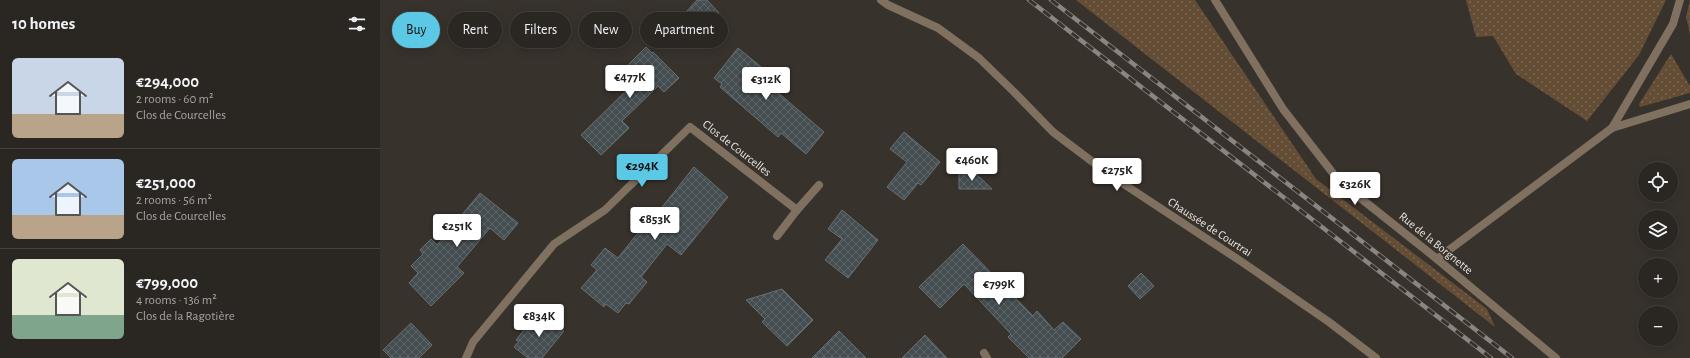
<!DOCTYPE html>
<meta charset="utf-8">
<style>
:root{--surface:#2a2621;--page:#36322e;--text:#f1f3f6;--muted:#a5a5a5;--line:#46433f;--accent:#5bc8e6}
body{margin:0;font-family:"Alegreya Sans",sans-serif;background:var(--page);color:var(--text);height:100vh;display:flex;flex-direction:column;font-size:15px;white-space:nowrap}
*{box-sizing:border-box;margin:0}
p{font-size:13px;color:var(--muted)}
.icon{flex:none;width:22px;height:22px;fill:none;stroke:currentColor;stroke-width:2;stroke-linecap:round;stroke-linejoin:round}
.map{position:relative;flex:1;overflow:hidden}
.details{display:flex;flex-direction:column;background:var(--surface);width:380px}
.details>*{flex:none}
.hud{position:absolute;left:12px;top:12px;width:380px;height:36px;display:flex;gap:8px}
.tools{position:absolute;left:1258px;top:162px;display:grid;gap:8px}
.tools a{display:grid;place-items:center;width:40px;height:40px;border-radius:50%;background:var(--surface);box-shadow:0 2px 10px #0003,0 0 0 1px var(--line);font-size:20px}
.price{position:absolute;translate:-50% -34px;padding:0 9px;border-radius:4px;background:#fff;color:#222;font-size:13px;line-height:26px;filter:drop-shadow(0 1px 2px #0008)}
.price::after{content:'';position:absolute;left:50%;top:24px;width:12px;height:9px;margin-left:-6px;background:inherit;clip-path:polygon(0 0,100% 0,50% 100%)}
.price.on{background:var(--accent);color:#111}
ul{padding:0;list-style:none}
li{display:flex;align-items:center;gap:12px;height:100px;padding:0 12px}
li+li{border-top:1px solid var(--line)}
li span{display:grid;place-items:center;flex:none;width:112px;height:80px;border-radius:6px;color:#555}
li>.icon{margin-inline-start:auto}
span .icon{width:48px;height:48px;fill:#fffc;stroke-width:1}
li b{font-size:17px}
h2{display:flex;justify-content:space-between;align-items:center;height:48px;padding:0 12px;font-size:17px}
.tag{padding:0 14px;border-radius:18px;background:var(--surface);box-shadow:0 2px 10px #0003,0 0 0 1px var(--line);font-size:14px;line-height:36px}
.tag.on{background:var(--accent);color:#111}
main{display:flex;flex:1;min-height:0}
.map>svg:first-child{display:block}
.grass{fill:url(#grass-dots)}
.building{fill:url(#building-cross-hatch);stroke:#687174}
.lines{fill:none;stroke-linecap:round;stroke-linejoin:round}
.street{stroke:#7f7060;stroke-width:8}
.rail-casing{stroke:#8a8580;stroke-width:4.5}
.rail{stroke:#38322c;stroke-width:3;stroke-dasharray:9;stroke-linecap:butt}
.labels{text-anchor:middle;stroke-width:3.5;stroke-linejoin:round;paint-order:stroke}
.street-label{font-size:12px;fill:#e8e4e1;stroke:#38322c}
</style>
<main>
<section class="details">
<h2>10 homes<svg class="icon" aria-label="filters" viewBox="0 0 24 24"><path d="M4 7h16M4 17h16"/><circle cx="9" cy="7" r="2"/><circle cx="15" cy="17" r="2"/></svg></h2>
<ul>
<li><span style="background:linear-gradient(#c9d6e8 70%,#b9a48a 0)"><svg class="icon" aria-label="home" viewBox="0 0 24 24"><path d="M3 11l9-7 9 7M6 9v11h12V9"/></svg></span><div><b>€294,000</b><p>2 rooms · 60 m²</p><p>Clos de Courcelles</p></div></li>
<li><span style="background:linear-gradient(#a9c7e8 70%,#b9a48a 0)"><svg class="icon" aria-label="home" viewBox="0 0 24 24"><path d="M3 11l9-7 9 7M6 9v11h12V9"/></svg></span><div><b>€251,000</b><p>2 rooms · 56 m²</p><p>Clos de Courcelles</p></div></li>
<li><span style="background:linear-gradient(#dfe7d0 70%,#7fa58c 0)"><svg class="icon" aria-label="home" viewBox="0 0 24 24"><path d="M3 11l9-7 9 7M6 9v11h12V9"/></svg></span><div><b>€799,000</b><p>4 rooms · 136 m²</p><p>Clos de la Ragotière</p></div></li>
</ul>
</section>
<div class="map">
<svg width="1310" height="358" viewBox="0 0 1310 358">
<defs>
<pattern id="grass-dots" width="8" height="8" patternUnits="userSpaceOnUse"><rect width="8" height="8" fill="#644d35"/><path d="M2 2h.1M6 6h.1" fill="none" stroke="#7a6652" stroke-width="1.8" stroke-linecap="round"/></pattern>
<pattern id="building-cross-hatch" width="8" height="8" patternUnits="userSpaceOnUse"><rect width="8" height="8" fill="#444d50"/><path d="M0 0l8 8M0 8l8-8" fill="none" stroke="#5f6669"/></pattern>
</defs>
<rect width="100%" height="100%" fill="#38322c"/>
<g class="grass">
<path d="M696,0H815L936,179L1107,309L1115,327Z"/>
<path d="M1086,0H1286L1259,55L1207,121L1136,74L1113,36L1096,37Z"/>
<path d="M1310,0V34L1306,17Z"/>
<path d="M1291,54L1310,86V93L1260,107L1259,104Z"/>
</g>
<g class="building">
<path d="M317,0H327L339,13L323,28L307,11Z"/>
<path d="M266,47L272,53L273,52L299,78L284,92L278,86L242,121L249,128L221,155L201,135L251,86L240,73Z"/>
<path d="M358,48L402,84L396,91L444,132L426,154L401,133L398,137L340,87L342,84L334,78Z"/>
<path d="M524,132L560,162L541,185L538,183L524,200L507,187L527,162L510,149Z"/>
<path d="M314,167L348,197L301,255L287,244L261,277L267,282L249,304L246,303L238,313L226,304L224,307L201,288L217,270L211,265L225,248L238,258L277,209L279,211Z"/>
<path d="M579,172H594L612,189H579Z"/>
<path d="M100,193L138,223L124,240L110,228L77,267L84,273L51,306L29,283L38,273L31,266L43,254L40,250L51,239L57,245Z"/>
<path d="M462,210L498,240L468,278L445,260L462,239L448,229Z"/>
<path d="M583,244L653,316L657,311L674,330L683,322L701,339L682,358H649L628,337L631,334L584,284L560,308L539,287Z"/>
<path d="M761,273L774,286L760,299L748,286Z"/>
<path d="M402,289L433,320L407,346L382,322L385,319L366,300Z"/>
<path d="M162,313L184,331L162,358H148L134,347L139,341L136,340L148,325L150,327Z"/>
<path d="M31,323L52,345L39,358H11L3,350Z"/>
<path d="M459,331L486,358H432Z"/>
<path d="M545,335L567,358H522Z"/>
</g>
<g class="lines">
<g class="street">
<path d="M501,0L508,5L558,28L599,58L633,91L673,132L730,175L862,262L949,322L996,358"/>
<path d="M835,0L903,109L959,181L1057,259L1176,358"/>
<path d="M1232,128L1293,24L1300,0"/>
<path d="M397,236L417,210"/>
<path d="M1057,259L1232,128L1310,104"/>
<path d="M604,353L607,358"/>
<path d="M86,358L93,342L174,244L225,210L310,127L417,210L439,185"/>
</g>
<defs>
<g id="rail">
<path d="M649,0L1111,358"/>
<path d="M671,0L1132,358"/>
</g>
</defs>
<use href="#rail" class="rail-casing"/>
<use href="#rail" class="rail"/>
</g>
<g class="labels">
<g class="street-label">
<text transform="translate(357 148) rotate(38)" y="4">Clos de Courcelles</text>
<text transform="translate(830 227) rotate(33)" y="4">Chaussée de Courtrai</text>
<text transform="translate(1056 243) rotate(39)" y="4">Rue de la Borgnette</text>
</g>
</g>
</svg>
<div class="tools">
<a><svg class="icon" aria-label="locate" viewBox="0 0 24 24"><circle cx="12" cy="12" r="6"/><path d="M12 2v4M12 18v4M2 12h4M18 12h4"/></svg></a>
<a><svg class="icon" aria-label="layers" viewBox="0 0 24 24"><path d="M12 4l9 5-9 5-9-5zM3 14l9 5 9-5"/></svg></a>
<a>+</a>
<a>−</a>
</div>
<b class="price" style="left:250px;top:99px">€477K</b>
<b class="price" style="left:386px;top:101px">€312K</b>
<b class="price" style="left:592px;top:182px">€460K</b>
<b class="price on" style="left:262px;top:188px">€294K</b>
<b class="price" style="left:737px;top:192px">€275K</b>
<b class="price" style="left:975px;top:206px">€326K</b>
<b class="price" style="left:275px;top:241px">€853K</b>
<b class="price" style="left:77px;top:248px">€251K</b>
<b class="price" style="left:619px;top:306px">€799K</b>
<b class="price" style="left:159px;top:338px">€834K</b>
<div class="hud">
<a class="tag on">Buy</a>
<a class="tag">Rent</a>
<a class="tag">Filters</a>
<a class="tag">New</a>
<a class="tag">Apartment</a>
</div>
</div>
</main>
